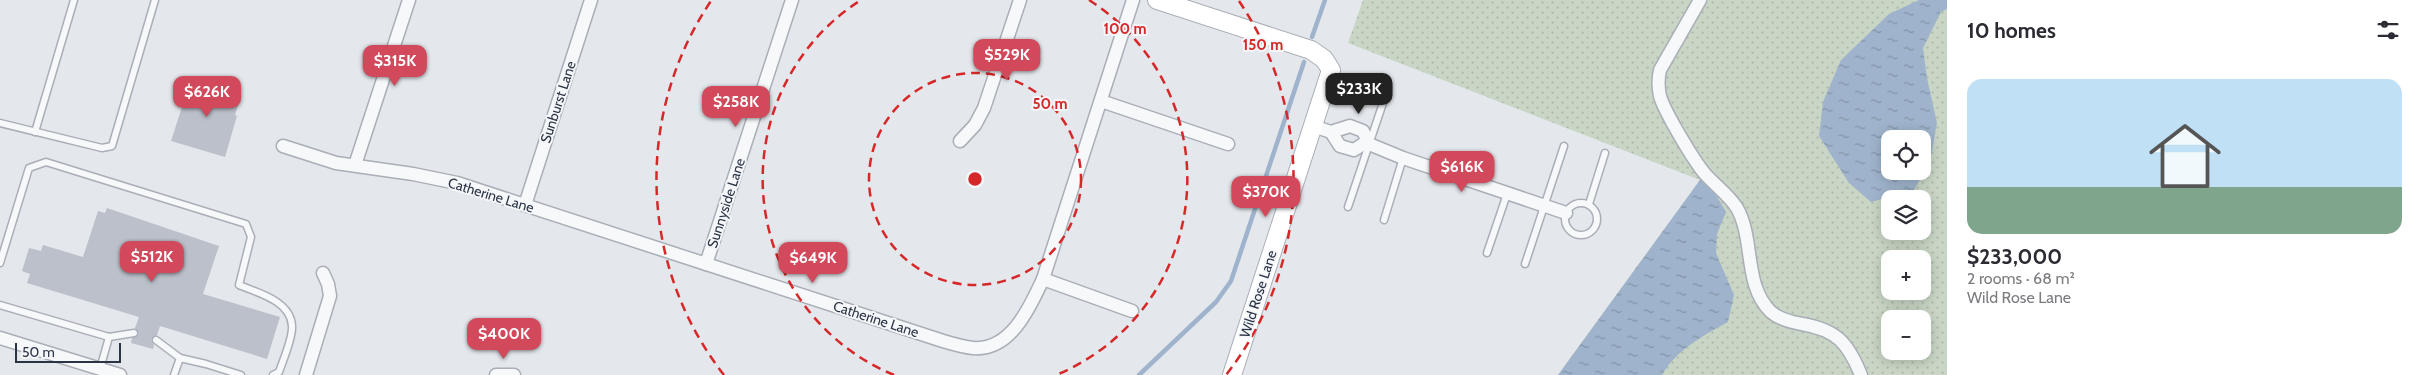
<!DOCTYPE html>
<meta charset="utf-8">
<style>
:root{--surface:#fff;--page:#f7f7f7;--text:#2b2b33;--muted:#7c7c81;--accent:#d1495b}
body{margin:0;font-family:Cabin,sans-serif;background:var(--page);color:var(--text);height:100vh;display:flex;flex-direction:column;font-size:19px;white-space:nowrap}
*{box-sizing:border-box;margin:0}
p{font-size:16px;color:var(--muted)}
.icon{flex:none;width:28px;height:28px;fill:none;stroke:currentColor;stroke-width:2;stroke-linecap:round;stroke-linejoin:round}
.map{position:relative;flex:1;overflow:hidden}
.drawer{display:flex;flex-direction:column;background:var(--surface);width:475px}
.drawer>*{flex:none}
.tools{position:absolute;left:1881px;top:130px;display:grid;gap:10px}
.tools a{display:grid;place-items:center;width:50px;height:50px;border-radius:10px;background:var(--surface);box-shadow:0 2px 12px #0003;font-size:25px}
.scale{position:absolute;left:15px;bottom:12px;width:106px;box-sizing:border-box;padding-left:5px;border:2px solid #2b3445;border-top:0;font-size:14px;line-height:18px;white-space:nowrap;color:#2b3445;-webkit-text-stroke:4px #f4f6f9;paint-order:stroke}
.price{position:absolute;translate:-50% -42px;padding:0 11px;border-radius:10px;background:var(--accent);color:#fff;font-size:16px;line-height:32px;filter:drop-shadow(0 1px 2px #0008)}
.price::after{content:'';position:absolute;left:50%;top:30px;width:15px;height:11px;margin-left:-8px;background:inherit;clip-path:polygon(0 0,100% 0,50% 100%)}
.price.selected{background:#222;color:#fff}
ul{padding:0;list-style:none}
li{display:grid;align-content:center;gap:10px;height:265px;padding:0 20px}
li span{display:grid;place-items:center;height:155px;border-radius:15px;color:#555}
li>.icon{margin-inline-start:auto}
span .icon{width:90px;height:90px;fill:#fffc;stroke-width:1}
li b{font-size:21px}
h2{display:flex;justify-content:space-between;align-items:center;height:60px;padding:0 20px;font-size:21px}
main{display:flex;flex:1;min-height:0}
.map>svg:first-child{display:block}
.grass{fill:url(#grass-dots);fill-rule:evenodd}
.water{fill:url(#water-ripples);fill-rule:evenodd}
.lines{fill:none;stroke-linecap:round;stroke-linejoin:round}
.stream{stroke:#9fb4cc;stroke-width:4.5}
.building{fill:#bbc0ca}
.lane-casing{stroke:#a9aeb7;stroke-width:9}
.street-casing{stroke:#a9aeb7;stroke-width:15}
.secondary-casing{stroke:#a9aeb7;stroke-width:20}
.lane{stroke:#f7f8fa;stroke-width:6}
.street{stroke:#f7f8fa;stroke-width:12}
.secondary{stroke:#fff;stroke-width:18}
.ring{fill:none;stroke:#d62828;stroke-width:2.5;stroke-dasharray:9 6}
.labels{text-anchor:middle;stroke-width:4;stroke-linejoin:round;paint-order:stroke}
.street-label{font-size:14px;fill:#2b3445;stroke:#f4f6f9}
.centre{fill:#d62828;stroke:#f4f6f9;stroke-width:2.5}
.ring-label{font-size:15px;text-anchor:middle;font-weight:bold;fill:#d62828;stroke:#f4f6f9;stroke-width:4;stroke-linejoin:round;paint-order:stroke}
</style>
<main>
<div class="map">
<svg width="1947" height="375" viewBox="0 0 1947 375">
<defs>
<pattern id="grass-dots" width="8" height="8" patternUnits="userSpaceOnUse" patternTransform="scale(1.25)"><rect width="8" height="8" fill="#c9d6c5"/><path d="M2 2h.1M6 6h.1" fill="none" stroke="#adb8ab" stroke-width="1.8" stroke-linecap="round"/></pattern>
<pattern id="water-ripples" width="26" height="14" patternUnits="userSpaceOnUse" patternTransform="scale(1.25)"><rect width="26" height="14" fill="#9fb4cc"/><path d="M2 4q2-2 4 0t4 0M15 11q2-2 4 0t4 0" fill="none" stroke="#8293a7"/></pattern>
</defs>
<rect width="100%" height="100%" fill="#e4e7ec"/>
<path class="grass" d="M1363,0H1947V375H1558L1700,180L1348,43ZM1890,139H1922V171H1890ZM1890,199H1922V231H1890ZM1890,259H1922V291H1890ZM1890,319H1922V351H1890Z"/>
<g class="water">
<path d="M1919,0H1947V9L1941,12L1923,48L1927,78L1937,123L1930,162L1914,190L1871,202L1849,183L1819,136L1823,102L1841,60L1889,14ZM1890,139H1922V171H1890Z"/>
<path d="M1700,180L1716,195L1726,212L1717,234L1716,253L1734,295L1728,322C1704,335 1676,350 1662,375H1558Z"/>
</g>
<g class="lines">
<g class="stream">
<path d="M1312,37L1325,0"/>
<path d="M1139,375L1216,302L1231,281L1304,62"/>
</g>
</g>
<g class="building">
<path d="M191,79L241,95L235,115L237,116L225,157L171,141Z"/>
<path d="M107,208L219,246L203,294L280,317L267,359L160,326L157,335L151,339L154,345L153,349L131,343L132,338L139,334L135,328L139,317L27,283L30,274L22,271L29,248L41,251L43,245L83,257L98,211L105,213Z"/>
</g>
<g class="lines">
<defs>
<g id="lane">
<path d="M0,123L102,148L112,146L155,0"/>
<path d="M35,132L74,0"/>
<circle cx="1581" cy="219" r="16"/>
<path d="M1589,204L1605,153"/>
<path d="M1348,207L1388,88"/>
<path d="M1384,220L1403,158"/>
<path d="M1487,253L1507,194"/>
<path d="M0,263L29,168L46,162L246,224L251,237L239,285C258,293 291,301 292,326C293,338 283,360 279,372L273,375"/>
<path d="M1525,264L1564,146"/>
<path d="M0,305L109,337"/>
<path d="M156,340L180,358L206,364L241,375"/>
<path d="M100,369L109,337L134,333"/>
<path d="M174,375L180,358"/>
</g>
<g id="street">
<path d="M1700,0L1660,70C1658,79 1658,87 1660,96C1664,111 1695,163 1706,175C1716,186 1729,195 1737,208C1755,240 1743,285 1771,312C1779,319 1791,322 1802,324C1837,330 1848,343 1861,375"/>
<path d="M1101,101L1228,144"/>
<path d="M1313,126L1331,132L1350,126L1363,131L1369,144L1403,158L1566,213"/>
<path d="M1331,132L1340,146L1354,150L1366,142"/>
<path d="M960,141L975,125L984,108L1020,0"/>
<path d="M283,146L336,163L413,174L457,183L943,341C953,344 963,347 973,348C1011,351 1030,307 1043,279L1133,0"/>
<path d="M355,165L409,0"/>
<path d="M525,205L591,0"/>
<path d="M706,264L792,0"/>
<path d="M1043,279L1132,311"/>
<path d="M0,338L120,375"/>
<path d="M306,375L330,296L328,284L323,273"/>
<path d="M496,375H514"/>
</g>
<path id="secondary" d="M1157,0L1311,50L1324,59L1331,70L1232,375"/>
</defs>
<use href="#lane" class="lane-casing"/>
<use href="#street" class="street-casing"/>
<use href="#secondary" class="secondary-casing"/>
<use href="#lane" class="lane"/>
<use href="#street" class="street"/>
<use href="#secondary" class="secondary"/>
</g>
<g class="ring">
<circle cx="975" cy="179" r="106"/>
<path d="M894 375A212 212 0 0 1 861 0M1089 0A212 212 0 0 1 1056 375"/>
<path d="M724 375A318 318 0 0 1 711 1M1239 1A318 318 0 0 1 1226 375"/>
</g>
<g class="labels">
<g class="street-label">
<text transform="translate(558 102) rotate(-72)" y="5">Sunburst Lane</text>
<text transform="translate(491 195) rotate(17)" y="5">Catherine Lane</text>
<text transform="translate(726 203) rotate(-72)" y="5">Sunnyside Lane</text>
<text transform="translate(1258 294) rotate(-72)" y="5">Wild Rose Lane</text>
<text transform="translate(876 319) rotate(18)" y="5">Catherine Lane</text>
</g>
</g>
<circle cx="975" cy="179" r="8" class="centre"/>
<g class="ring-label">
<text x="1125" y="34">100 m</text>
<text x="1263" y="50">150 m</text>
<text x="1050" y="109">50 m</text>
</g>
</svg>
<div class="tools">
<a><svg class="icon" aria-label="locate" viewBox="0 0 24 24"><circle cx="12" cy="12" r="6"/><path d="M12 2v4M12 18v4M2 12h4M18 12h4"/></svg></a>
<a><svg class="icon" aria-label="layers" viewBox="0 0 24 24"><path d="M12 4l9 5-9 5-9-5zM3 14l9 5 9-5"/></svg></a>
<a>+</a>
<a>−</a>
</div>
<div class="scale">50 m</div>
<b class="price" style="left:1007px;top:81px">$529K</b>
<b class="price" style="left:395px;top:87px">$315K</b>
<b class="price selected" style="left:1359px;top:115px">$233K</b>
<b class="price" style="left:207px;top:118px">$626K</b>
<b class="price" style="left:736px;top:128px">$258K</b>
<b class="price" style="left:1462px;top:193px">$616K</b>
<b class="price" style="left:1266px;top:218px">$370K</b>
<b class="price" style="left:152px;top:283px">$512K</b>
<b class="price" style="left:813px;top:284px">$649K</b>
<b class="price" style="left:504px;top:360px">$400K</b>
</div>
<section class="drawer">
<h2>10 homes<svg class="icon" aria-label="filters" viewBox="0 0 24 24"><path d="M4 7h16M4 17h16"/><circle cx="9" cy="7" r="2"/><circle cx="15" cy="17" r="2"/></svg></h2>
<ul>
<li><span style="background:linear-gradient(#bfe0f5 70%,#7fa58c 0)"><svg class="icon" aria-label="home" viewBox="0 0 24 24"><path d="M3 11l9-7 9 7M6 9v11h12V9"/></svg></span><div><b>$233,000</b><p>2 rooms · 68 m²</p><p>Wild Rose Lane</p></div></li>
</ul>
</section>
</main>
